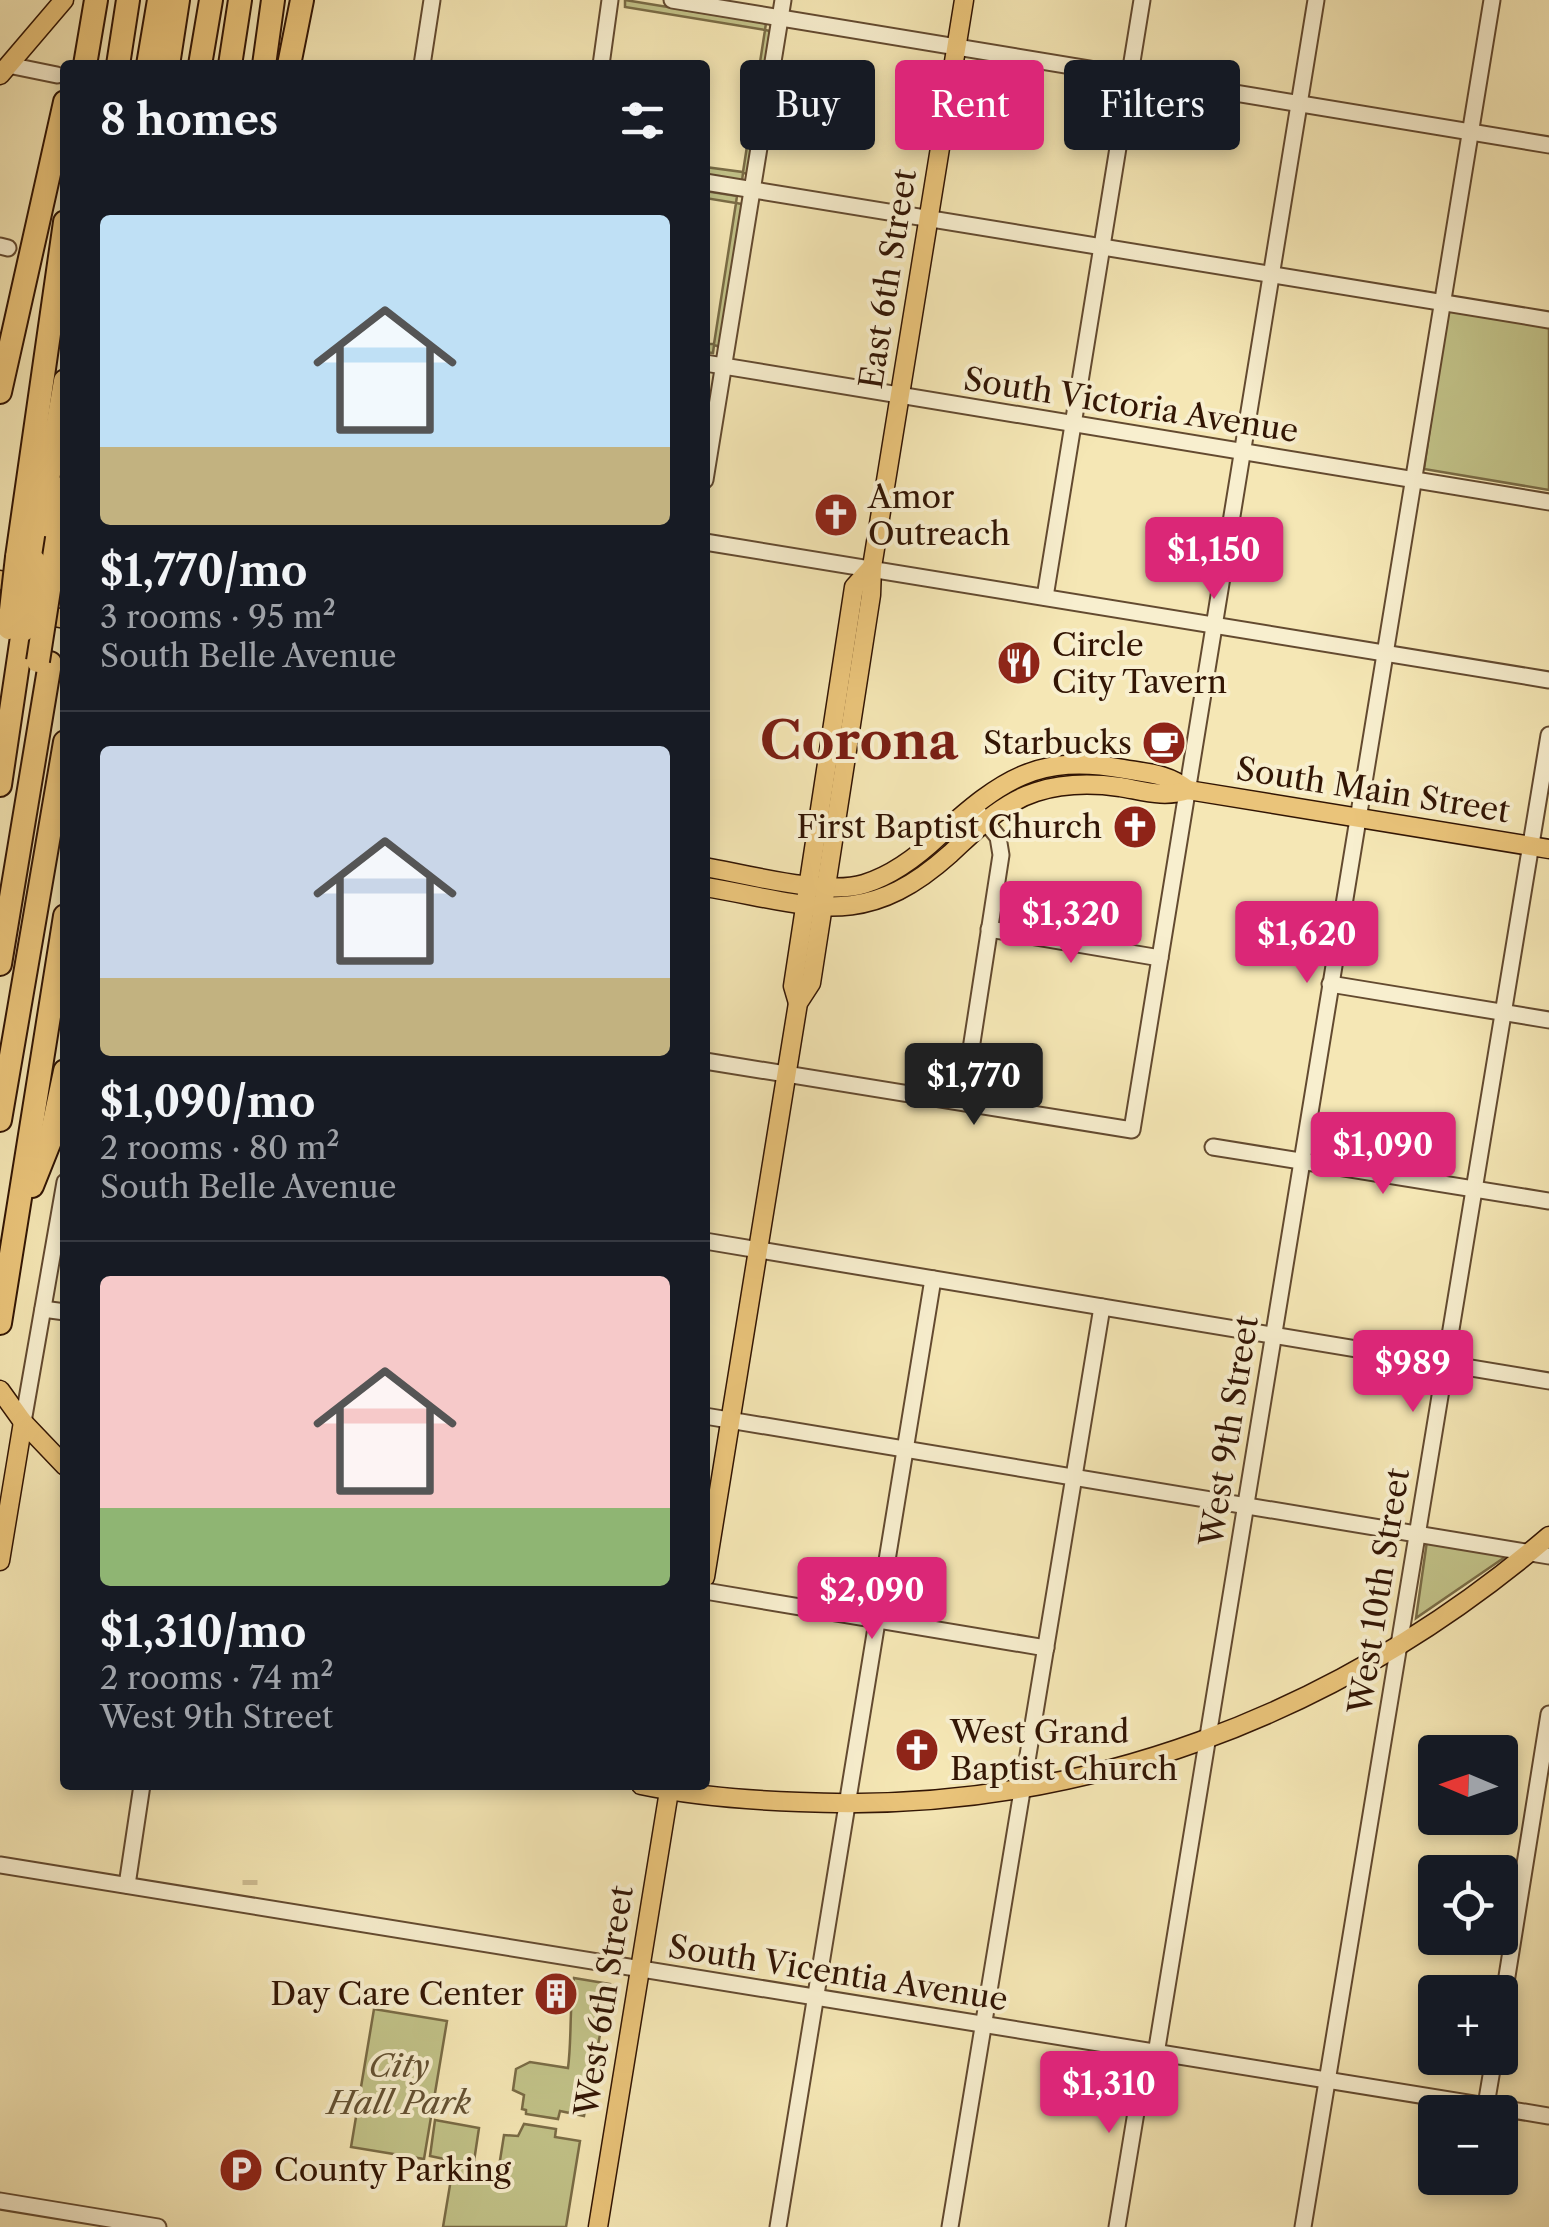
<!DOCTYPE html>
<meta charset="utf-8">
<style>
:root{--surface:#171b24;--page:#20242c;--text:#f1f3f6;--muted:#9ea1a6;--line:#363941;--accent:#db2777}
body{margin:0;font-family:"Libre Caslon Text",serif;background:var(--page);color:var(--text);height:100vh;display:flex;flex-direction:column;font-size:38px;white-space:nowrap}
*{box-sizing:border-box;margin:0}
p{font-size:32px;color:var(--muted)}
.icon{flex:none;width:55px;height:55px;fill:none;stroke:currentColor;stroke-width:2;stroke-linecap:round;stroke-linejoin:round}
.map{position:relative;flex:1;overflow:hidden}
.drawer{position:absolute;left:60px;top:60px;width:650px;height:1730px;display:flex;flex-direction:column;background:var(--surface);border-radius:10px;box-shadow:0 5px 15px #0003}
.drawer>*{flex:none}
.banner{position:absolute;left:740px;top:60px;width:658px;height:90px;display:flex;gap:20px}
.needle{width:65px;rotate:272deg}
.fabs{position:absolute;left:1418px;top:1735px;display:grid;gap:20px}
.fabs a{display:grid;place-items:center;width:100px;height:100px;border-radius:10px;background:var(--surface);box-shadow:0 5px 15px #0003;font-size:50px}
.price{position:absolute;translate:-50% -85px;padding:0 22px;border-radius:10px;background:var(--accent);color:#fff;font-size:32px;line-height:65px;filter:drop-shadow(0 2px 5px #0008)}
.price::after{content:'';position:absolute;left:50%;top:60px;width:30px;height:22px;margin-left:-15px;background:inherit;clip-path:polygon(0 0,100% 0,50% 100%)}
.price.on{background:#222;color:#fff}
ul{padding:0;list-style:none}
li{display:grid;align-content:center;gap:20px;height:530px;padding:0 40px}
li+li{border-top:2px solid var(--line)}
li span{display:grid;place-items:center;height:310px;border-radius:10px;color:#555}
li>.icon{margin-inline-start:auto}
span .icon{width:180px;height:180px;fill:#fffc;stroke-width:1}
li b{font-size:42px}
h2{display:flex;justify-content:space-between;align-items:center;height:120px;padding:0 40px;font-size:42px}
.tag{padding:0 35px;border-radius:10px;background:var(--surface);box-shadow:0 5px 15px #0003;font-size:35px;line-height:90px}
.tag.on{background:var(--accent);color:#fff}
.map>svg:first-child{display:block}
.green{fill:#c2c389;stroke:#7a6c46;stroke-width:2.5}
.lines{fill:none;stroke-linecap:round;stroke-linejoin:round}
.minor-tunnel{stroke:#cebd92;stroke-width:15;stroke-dasharray:15 8;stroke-linecap:butt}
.minor-casing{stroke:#634a30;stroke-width:19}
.major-casing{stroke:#321504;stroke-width:21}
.highway-casing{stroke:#321504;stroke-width:26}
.minor{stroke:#f8efcf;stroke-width:15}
.major{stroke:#eac47a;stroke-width:18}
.highway{stroke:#eac47a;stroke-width:22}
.highway-bridge-casing{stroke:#321504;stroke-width:26;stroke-linecap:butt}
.highway-bridge{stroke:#eac47a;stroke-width:22}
.labels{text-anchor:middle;stroke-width:8;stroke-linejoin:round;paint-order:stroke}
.street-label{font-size:32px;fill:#321504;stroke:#f8efcf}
.poi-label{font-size:32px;fill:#321504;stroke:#f8efcf;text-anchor:start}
.park-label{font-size:32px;font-style:italic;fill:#645233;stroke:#f8efcf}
.town-label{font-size:52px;font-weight:bold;fill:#7a1f14;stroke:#f8efcf}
</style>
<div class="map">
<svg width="1549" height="2227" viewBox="0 0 1549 2227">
<rect width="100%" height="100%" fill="#f5e7b5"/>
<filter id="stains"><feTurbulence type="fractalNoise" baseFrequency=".002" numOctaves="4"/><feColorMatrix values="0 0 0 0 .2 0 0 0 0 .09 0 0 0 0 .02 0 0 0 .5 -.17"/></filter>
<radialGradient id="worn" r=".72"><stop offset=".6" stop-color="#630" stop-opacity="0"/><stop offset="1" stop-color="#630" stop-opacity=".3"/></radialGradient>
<g class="green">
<path d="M625,0L766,23L765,30L770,31L749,174L743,173L742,181L705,175V167L743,172L765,30L625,7Z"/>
<path d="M705,191L737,196L736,203L742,204L720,347L714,345L713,353L705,352V344H714L736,203L705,198Z"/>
<path d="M1447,308L1549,327V490L1424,469Z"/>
<path d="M1427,1541L1508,1555L1416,1618Z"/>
<path d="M574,1978L610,1984L584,2116L560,2111L558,2119L526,2114V2110L522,2109L524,2095L513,2090L516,2069L530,2062L568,2068C572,2037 569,2009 574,1978Z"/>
<path d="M374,2009L447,2021L424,2159L351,2147Z"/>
<path d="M435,2120L479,2128L473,2168L498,2173L504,2135L518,2136L524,2124L556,2129L555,2137L580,2141L566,2227H443L454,2161L430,2156Z"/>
</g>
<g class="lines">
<path class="minor-tunnel" d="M250,1885V1880"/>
<defs>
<g id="minor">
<path d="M672,0L1549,145"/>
<path d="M8,65L57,75"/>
<path d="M422,65L432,0"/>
<path d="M601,65L610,0"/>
<path d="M705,182L1549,320"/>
<path d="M0,246L8,248"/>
<path d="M705,363L1549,502"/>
<path d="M705,480L783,0"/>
<path d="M705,542L1549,680"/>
<path d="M1045,597L1142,0"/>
<path d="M989,929L1160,958"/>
<path d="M1330,984L1549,1020"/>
<path d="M705,1061L1132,1130L1316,0"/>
<path d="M969,1062L1001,855L998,837L973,806"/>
<path d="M1213,1147L1549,1201"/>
<path d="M705,1241L1549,1381"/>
<path d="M43,1309L65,1312"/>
<path d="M705,1416L1549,1556"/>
<path d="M23,1422L65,1182"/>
<path d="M705,1591L1046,1648"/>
<path d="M0,1865L1549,2116"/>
<path d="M127,1885L142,1785"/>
<path d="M1500,2020L1549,1714"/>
<path d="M1156,2054L1492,0"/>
<path d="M1486,2105L1494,2058"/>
<path d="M0,2201L158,2227"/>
<path d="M778,2227L933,1279"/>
<path d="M950,2227L1102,1307"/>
<path d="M1117,2227L1146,2052"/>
<path d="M1303,2227L1549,735"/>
</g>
<g id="major">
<path d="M0,75L64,0"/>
<path d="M0,580L65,591"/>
<path d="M0,606L65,619"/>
<path d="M705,867C745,874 826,896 864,884C893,875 918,856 940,835C1001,780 1038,753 1124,769C1148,773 1169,774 1188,790"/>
<path d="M705,887C809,904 862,933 950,854C976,830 1001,803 1036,792C1064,783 1091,783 1120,787C1144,791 1164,798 1188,790L1549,849"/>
<path d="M798,1003L793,986L854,587L872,567"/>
<path d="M0,1390L23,1422L65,1466"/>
<path d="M0,1561L23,1422"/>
<path d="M705,1577L798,1003L811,983L871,595L872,567L964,0"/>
<path d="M641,1785C693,1796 746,1800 799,1802C1078,1815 1338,1716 1549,1536"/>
<path d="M598,2227L670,1785"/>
</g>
<g id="highway">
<path d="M85,65L96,0"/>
<path d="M118,65L128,0"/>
<path d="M148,65L159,0"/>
<path d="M168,65L178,0"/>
<path d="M200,65L211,0"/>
<path d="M230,65L240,0"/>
<path d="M264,65L273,0"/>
<path d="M289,65L302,0"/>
<path d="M0,392L65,102"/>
<path d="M57,538L65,487"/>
<path d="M17,557L65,222"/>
<path d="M34,561L65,381"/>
<path d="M0,785L23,630"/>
<path d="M0,964L50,663"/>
<path d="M0,1120L65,742"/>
<path d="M32,1186L50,1141L65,1071"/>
<path d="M0,1323L65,916"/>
</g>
</defs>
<use href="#minor" class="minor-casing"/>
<use href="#major" class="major-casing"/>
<use href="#highway" class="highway-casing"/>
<use href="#minor" class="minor"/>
<use href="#major" class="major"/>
<use href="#highway" class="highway"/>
<defs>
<g id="highway-bridge">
<path d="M9,628L17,557"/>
<path d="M23,630L34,561"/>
<path d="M38,661L57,538"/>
</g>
</defs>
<use href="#highway-bridge" class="highway-bridge-casing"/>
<use href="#highway-bridge" class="highway-bridge"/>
</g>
<defs>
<symbol id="church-disc" viewBox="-11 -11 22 22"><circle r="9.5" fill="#8f2418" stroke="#f8efcf"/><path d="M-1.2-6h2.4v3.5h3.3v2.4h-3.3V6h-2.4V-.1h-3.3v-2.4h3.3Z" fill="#fff"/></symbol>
<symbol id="restaurant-disc" viewBox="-11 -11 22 22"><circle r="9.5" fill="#8f2418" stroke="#f8efcf"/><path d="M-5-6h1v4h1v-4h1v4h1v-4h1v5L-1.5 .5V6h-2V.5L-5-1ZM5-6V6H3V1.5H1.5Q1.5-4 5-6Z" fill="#fff"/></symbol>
<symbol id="cafe-disc" viewBox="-11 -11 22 22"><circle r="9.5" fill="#8f2418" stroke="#f8efcf"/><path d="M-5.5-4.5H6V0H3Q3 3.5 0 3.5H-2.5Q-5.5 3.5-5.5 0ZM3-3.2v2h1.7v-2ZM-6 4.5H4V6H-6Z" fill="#fff"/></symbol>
<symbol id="building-disc" viewBox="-11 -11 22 22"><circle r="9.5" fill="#8f2418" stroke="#f8efcf"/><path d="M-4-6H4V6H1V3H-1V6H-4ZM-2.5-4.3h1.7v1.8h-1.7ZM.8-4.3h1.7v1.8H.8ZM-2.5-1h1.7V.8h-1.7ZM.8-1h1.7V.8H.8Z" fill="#fff"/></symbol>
<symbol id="parking-disc" viewBox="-11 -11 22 22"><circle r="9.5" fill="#8f2418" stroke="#f8efcf"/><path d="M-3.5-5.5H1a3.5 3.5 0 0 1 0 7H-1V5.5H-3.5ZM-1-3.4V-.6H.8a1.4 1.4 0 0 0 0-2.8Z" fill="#fff"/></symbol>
</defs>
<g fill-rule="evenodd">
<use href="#church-disc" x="811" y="490" width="50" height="50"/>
<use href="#restaurant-disc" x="994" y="638" width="50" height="50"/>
<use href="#cafe-disc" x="1139" y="718" width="50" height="50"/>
<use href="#church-disc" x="1110" y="802" width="50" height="50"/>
<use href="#church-disc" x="892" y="1725" width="50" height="50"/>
<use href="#building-disc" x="531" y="1969" width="50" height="50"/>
<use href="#parking-disc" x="216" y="2145" width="50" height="50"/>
</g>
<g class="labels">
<g class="street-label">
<text transform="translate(888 279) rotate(-81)" y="11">East 6th Street</text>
<text transform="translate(1131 405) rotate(9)" y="11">South Victoria Avenue</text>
<text transform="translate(1373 790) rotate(9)" y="11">South Main Street</text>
<text transform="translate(1229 1431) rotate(-81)" y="11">West 9th Street</text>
<text transform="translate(1379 1591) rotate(-81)" y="11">West 10th Street</text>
<text transform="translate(838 1973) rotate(9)" y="11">South Vicentia Avenue</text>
<text transform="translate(604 2001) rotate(-81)" y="11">West 6th Street</text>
</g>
<g class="poi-label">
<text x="868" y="508">Amor<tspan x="868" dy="37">Outreach</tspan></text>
<text x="1052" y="656">Circle<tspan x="1052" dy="37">City Tavern</tspan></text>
<text x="1132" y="754" text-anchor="end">Starbucks</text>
<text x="1102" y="838" text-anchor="end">First Baptist Church</text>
<text x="950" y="1743">West Grand<tspan x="950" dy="37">Baptist Church</tspan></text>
<text x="524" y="2005" text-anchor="end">Day Care Center</text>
<text x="274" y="2181">County Parking</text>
</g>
<g class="park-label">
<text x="399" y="2077">City<tspan x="399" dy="37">Hall Park</tspan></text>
</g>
<g class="town-label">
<text x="859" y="759">Corona</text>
</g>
</g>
<rect width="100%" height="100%" filter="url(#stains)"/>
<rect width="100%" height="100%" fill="url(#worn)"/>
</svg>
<div class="fabs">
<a><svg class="needle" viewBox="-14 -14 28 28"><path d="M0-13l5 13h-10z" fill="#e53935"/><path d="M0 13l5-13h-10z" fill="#9ea1a6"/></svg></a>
<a><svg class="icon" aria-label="locate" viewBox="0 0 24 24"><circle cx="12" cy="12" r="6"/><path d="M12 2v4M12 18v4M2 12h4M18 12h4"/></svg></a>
<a>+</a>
<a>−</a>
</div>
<b class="price" style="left:1214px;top:602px">$1,150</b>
<b class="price" style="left:1071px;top:966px">$1,320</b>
<b class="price" style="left:1307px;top:986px">$1,620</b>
<b class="price on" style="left:974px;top:1128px">$1,770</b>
<b class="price" style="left:1383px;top:1197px">$1,090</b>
<b class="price" style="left:1413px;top:1415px">$989</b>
<b class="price" style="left:872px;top:1642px">$2,090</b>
<b class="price" style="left:1109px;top:2136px">$1,310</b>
<div class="banner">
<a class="tag">Buy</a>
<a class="tag on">Rent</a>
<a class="tag">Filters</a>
</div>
<section class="drawer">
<h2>8 homes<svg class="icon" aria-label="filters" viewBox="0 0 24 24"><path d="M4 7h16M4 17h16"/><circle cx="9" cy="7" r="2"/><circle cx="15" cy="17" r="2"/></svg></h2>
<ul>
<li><span style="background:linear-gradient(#bfe0f5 75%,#c2b280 0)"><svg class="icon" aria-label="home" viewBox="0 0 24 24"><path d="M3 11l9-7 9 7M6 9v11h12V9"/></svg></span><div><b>$1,770/mo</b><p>3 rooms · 95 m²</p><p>South Belle Avenue</p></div></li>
<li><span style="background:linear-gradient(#c9d6e8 75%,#c2b280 0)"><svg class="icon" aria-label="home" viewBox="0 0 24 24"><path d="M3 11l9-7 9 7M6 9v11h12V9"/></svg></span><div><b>$1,090/mo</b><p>2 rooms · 80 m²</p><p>South Belle Avenue</p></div></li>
<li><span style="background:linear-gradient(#f6c9c9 75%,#8fb573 0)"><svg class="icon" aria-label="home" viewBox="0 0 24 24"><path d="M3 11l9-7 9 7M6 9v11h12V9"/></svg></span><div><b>$1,310/mo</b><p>2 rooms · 74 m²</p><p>West 9th Street</p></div></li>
</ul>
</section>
</div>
